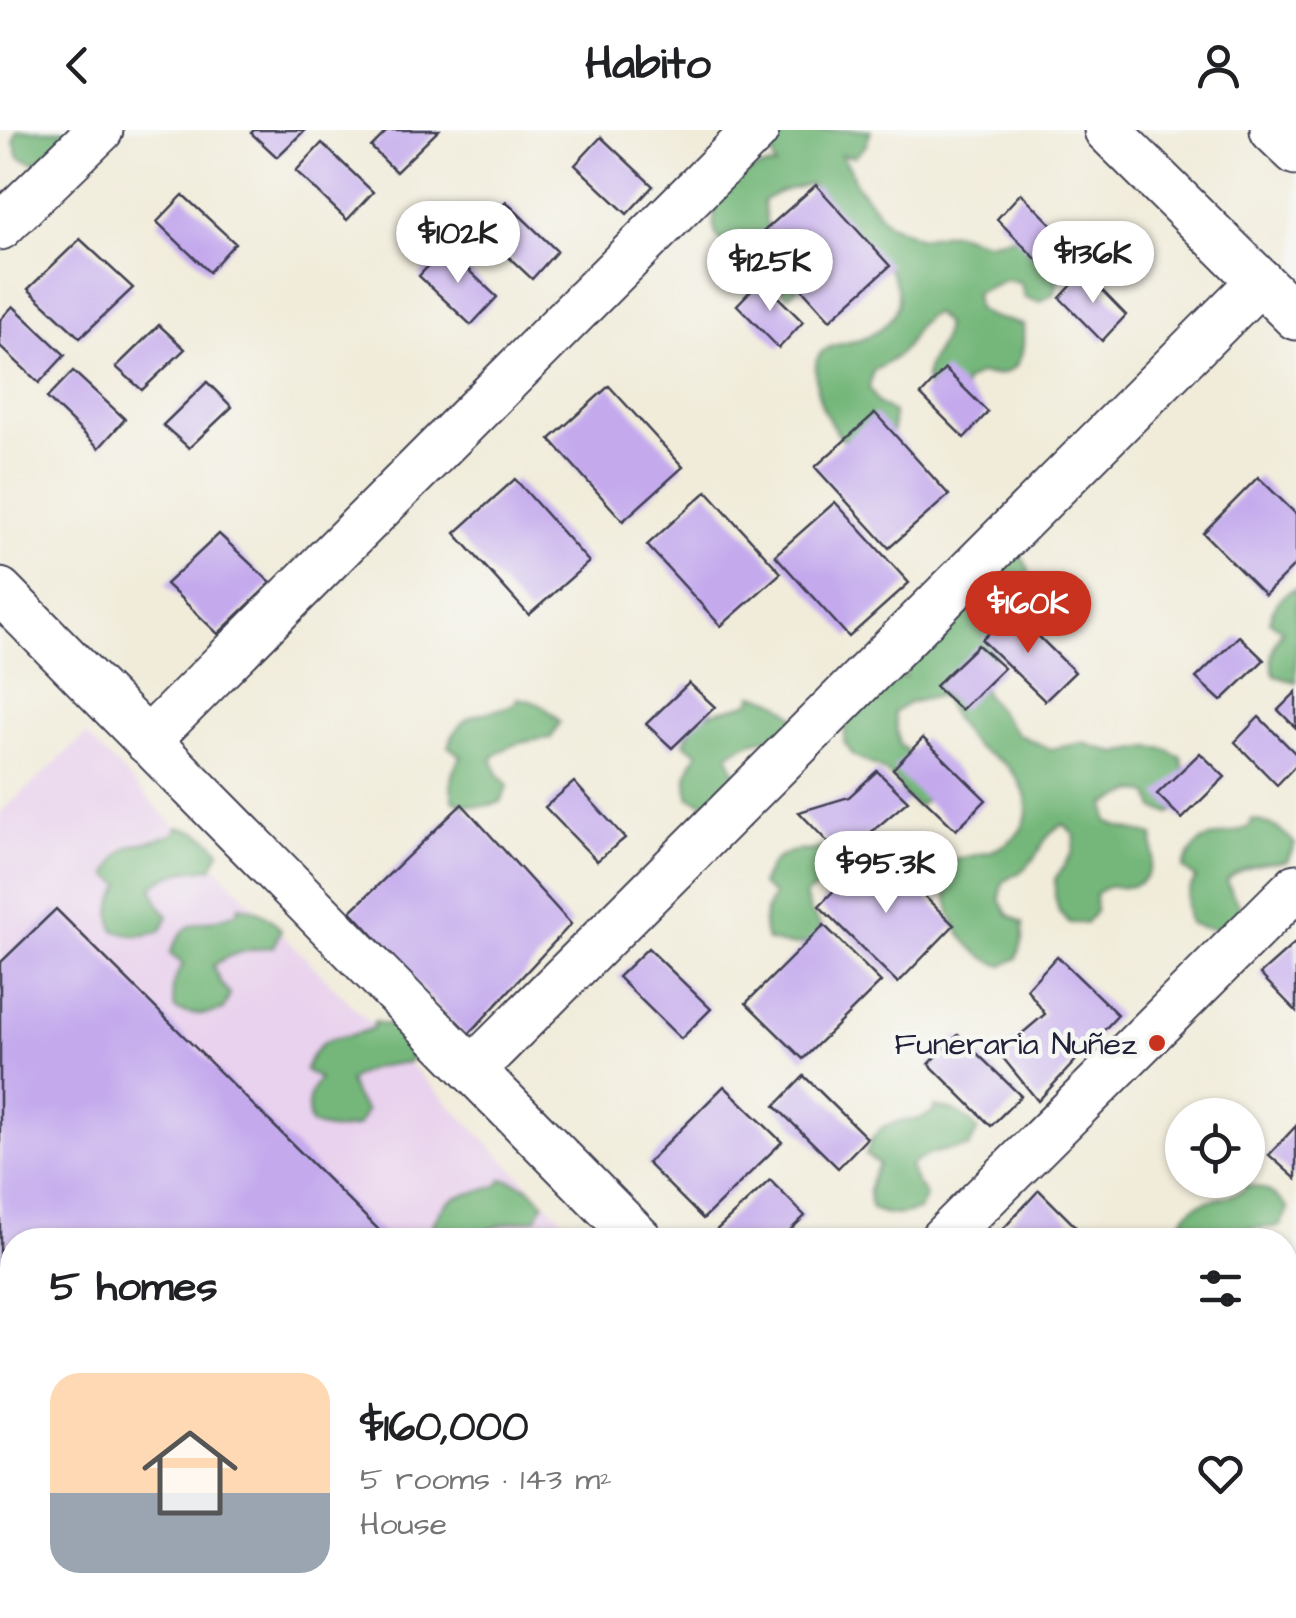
<!DOCTYPE html>
<meta charset="utf-8">
<style>
:root{--surface:#fff;--page:#f2f2f2;--text:#202124;--muted:#757577;--line:#e0e0e0;--accent:#c8321e}
body{margin:0;font-family:"Architects Daughter",sans-serif;background:var(--page);color:var(--text);height:100vh;display:flex;flex-direction:column;font-size:38px;white-space:nowrap}
*{box-sizing:border-box;margin:0}
p{font-size:32px;color:var(--muted)}
.icon{flex:none;width:55px;height:55px;fill:none;stroke:currentColor;stroke-width:2;stroke-linecap:round;stroke-linejoin:round}
.map{position:relative;flex:1;overflow:hidden}
.drawer{position:absolute;left:0px;top:1098px;width:1298px;height:392px;display:flex;flex-direction:column;background:var(--surface);border-radius:40px 40px 0 0;box-shadow:0 2px 8px #0004}
.drawer>*{flex:none}
.buttons{position:absolute;left:1165px;top:968px;display:grid;gap:20px}
.buttons a{display:grid;place-items:center;width:100px;height:100px;border-radius:50%;background:var(--surface);box-shadow:0 2px 8px #0004;font-size:50px}
.price{position:absolute;translate:-50% -85px;padding:0 22px;border-radius:35px;background:#fff;color:#222;font-size:32px;line-height:65px;filter:drop-shadow(0 2px 5px #0008)}
.price::after{content:'';position:absolute;left:50%;top:60px;width:30px;height:22px;margin-left:-15px;background:inherit;clip-path:polygon(0 0,100% 0,50% 100%)}
.price.current{background:var(--accent);color:#fff}
ul{padding:0;list-style:none}
li{display:flex;align-items:center;gap:30px;height:250px;padding:0 50px}
li+li{border-top:2px solid var(--line)}
li span{display:grid;place-items:center;flex:none;width:280px;height:200px;border-radius:30px;color:#555}
li>.icon{margin-inline-start:auto}
span .icon{width:120px;height:120px;fill:#fffc;stroke-width:1}
li b{font-size:42px}
h2{display:flex;justify-content:space-between;align-items:center;height:120px;padding:0 50px;font-size:42px}
header{display:flex;justify-content:space-between;align-items:center;height:130px;padding:0 50px;background:var(--surface);font-size:45px;font-weight:700}
.map>svg:first-child{display:block}
.built{fill:#e9d2ed}
.forest{fill:#74b77a;stroke:#4b6c5a;stroke-width:2.5}
.building{fill:#c4aaed}
.lines{fill:none;stroke-linecap:round;stroke-linejoin:round}
.minor-casing{stroke:#414053;stroke-width:49}
.minor{stroke:#fff;stroke-width:45}
.poi-dot{fill:#c8321e;stroke:#f6f6f2;stroke-width:4}
.labels{text-anchor:middle;stroke-width:9;stroke-linejoin:round;paint-order:stroke}
.poi-label{font-size:32px;fill:#22223b;stroke:#f6f6f2;text-anchor:end}
</style>
<header><svg class="icon" aria-label="back" viewBox="0 0 24 24"><path d="M15 5l-7 7 7 7"/></svg>Habito<svg class="icon" aria-label="person" viewBox="0 0 24 24"><circle cx="12" cy="8" r="4"/><path d="M4 21q1-7 8-7t8 7"/></svg></header>
<div class="map">
<svg width="1296" height="1488" viewBox="0 0 1296 1488">
<rect width="100%" height="100%" fill="#f6f6f2"/>
<filter id="ink" filterUnits="userSpaceOnUse"><feTurbulence type="fractalNoise" baseFrequency=".01" numOctaves="2"/><feDisplacementMap in="SourceGraphic" scale="20" xChannelSelector="R" yChannelSelector="G"/><feConvolveMatrix kernelMatrix="1 2 1 2 8 2 1 2 1" color-interpolation-filters="sRGB"/></filter>
<filter id="wash" filterUnits="userSpaceOnUse"><feTurbulence type="fractalNoise" baseFrequency=".0048" numOctaves="4" result="noise"/><feDisplacementMap in="SourceGraphic" scale="40" xChannelSelector="R" yChannelSelector="G"/><feGaussianBlur stdDeviation="2.25" result="paint"/><feColorMatrix in="noise" values="0 0 0 0 0 0 0 0 0 0 0 0 0 0 0 0 0 1.4 0 .05"/><feComposite in="paint" operator="in"/></filter>
<g filter="url(#wash)">
<rect width="100%" height="100%" fill="#f1ecda"/>
<path class="built" d="M86,605L583,1110H12V1478H510L499,1488H0V683Z"/>
<g class="forest">
<path d="M17,0H63L74,13L34,33L19,27L14,11Z"/>
<path d="M778,0H871L866,15L855,27L841,25L850,38L855,53L887,93L920,108L953,102L986,112L1019,106L1051,115L1058,148L1055,163L1040,172L1025,168L1020,152L1005,150L975,163L977,179C994,191 1004,188 1023,195C1026,230 1017,250 979,244L964,253L966,269L929,270C917,226 942,231 945,194L934,183C912,194 917,204 902,221C894,230 884,235 873,241L869,258L878,273L893,283V299L887,318C866,319 854,323 839,305C826,288 817,270 816,249C816,238 814,229 823,221C832,214 849,213 860,210C878,203 899,188 898,167C897,126 845,108 825,81C819,73 815,63 810,54L779,62L763,71L768,103L800,156L788,166C776,156 772,145 762,137C747,124 717,119 714,98C713,88 716,76 717,66C738,48 747,37 776,36C770,23 771,13 778,0Z"/>
<path d="M1003,421L1020,424L1029,439L1027,455L1015,465L1005,478C1007,495 1005,512 995,527C990,535 984,540 980,548L985,564L1017,604L1050,619L1083,613L1116,623L1149,617L1166,619L1181,627L1188,658L1185,674L1170,683L1155,679L1150,664L1135,661L1106,674L1107,691C1123,701 1136,699 1153,706C1155,728 1152,755 1125,757C1106,759 1114,752 1095,764L1096,780L1086,793H1070L1059,782L1055,766V749L1073,722L1075,706L1064,694C1041,705 1046,715 1031,732C1023,741 1014,746 1003,752L1000,769L1008,784L1023,793V810L1017,828L1003,836C968,825 948,794 946,758C946,756 946,745 946,743C948,738 952,734 955,730C968,726 982,725 994,720C1034,703 1036,669 1009,638C1000,628 986,625 976,617C960,601 951,584 941,565L909,573L894,582L899,614L925,635L930,666L918,677L905,666L896,650L881,639L853,625L844,612L847,577L890,548L906,547L902,538Z"/>
<path d="M1296,459V552L1275,546C1268,527 1272,517 1282,500L1269,491C1274,476 1280,464 1296,459Z"/>
<path d="M753,565C773,568 783,574 796,589L788,606C764,608 747,610 728,625L734,641L744,654L720,674H705L690,668C684,649 687,639 698,623L684,613C702,570 718,588 751,571Z"/>
<path d="M517,568C537,571 547,577 560,592L551,608C528,611 510,612 492,628L498,644L508,656L501,672C483,678 472,677 454,671C448,652 451,642 461,626L448,616C466,573 482,590 515,573Z"/>
<path d="M1252,690C1272,693 1282,699 1295,714L1287,731C1263,733 1245,734 1227,750L1233,766L1243,779L1236,794C1218,800 1207,800 1189,793C1184,775 1186,764 1196,748L1183,738C1201,695 1216,713 1250,696Z"/>
<path d="M177,697C197,700 207,705 220,721L212,738C188,740 171,741 152,757L158,773L168,786L161,801C143,807 132,807 114,800C108,781 112,771 122,755L108,745C126,702 142,720 175,703Z"/>
<path d="M846,709L861,716L873,731L864,747C841,750 824,751 805,766L811,783L821,795L814,811C796,817 785,816 767,810C761,791 764,781 774,765L761,755C768,737 776,724 796,721C801,720 808,721 813,720C825,717 832,712 846,709Z"/>
<path d="M239,776C258,779 269,785 281,800L273,817C250,820 232,821 213,836L220,852L230,865L223,880C205,886 193,886 175,879C170,861 173,850 183,834L170,824C187,781 203,799 237,782Z"/>
<path d="M374,892C394,895 404,900 417,915L409,932C385,935 368,936 349,951L355,967L366,981L358,996C340,1001 329,1001 311,994C305,976 308,965 319,949L305,940C323,896 339,914 373,898Z"/>
<path d="M935,977C955,979 965,985 978,1000L969,1017C946,1020 928,1021 910,1036L916,1052L926,1065L919,1080C901,1086 890,1087 872,1079C866,1061 869,1051 879,1034L866,1025L872,1008L884,996L900,991L917,990L933,982Z"/>
<path d="M502,1049C522,1052 531,1057 544,1073L536,1089C513,1092 493,1093 476,1110H444L446,1106L432,1097C450,1054 466,1071 500,1054Z"/>
<path d="M1245,1055C1265,1057 1275,1063 1288,1079L1280,1096L1248,1099L1226,1110H1187L1176,1102C1194,1061 1210,1077 1244,1060Z"/>
</g>
<g id="blocks">
<g class="building">
<path d="M254,0H305L277,27L251,3Z"/>
<path d="M388,0H439L396,42L371,17Z"/>
<path d="M601,7L653,56L627,84L575,35Z"/>
<path d="M322,13L373,62L347,90L296,41Z"/>
<path d="M816,55L890,136L830,190L756,108Z"/>
<path d="M1021,63L1063,106L1039,132L997,89Z"/>
<path d="M183,65L235,113L209,142L157,92Z"/>
<path d="M506,72L557,121L532,149L480,100Z"/>
<path d="M80,109L133,158L80,208L28,159Z"/>
<path d="M445,118L497,167L471,195L419,146Z"/>
<path d="M1084,142L1126,185L1102,211L1060,168Z"/>
<path d="M761,150L803,192L779,218L737,175Z"/>
<path d="M13,176L65,225L39,253L0,216V190Z"/>
<path d="M159,195L185,219L142,260L116,237Z"/>
<path d="M945,239L988,282L964,308L921,265Z"/>
<path d="M73,241L125,289L99,318L47,268Z"/>
<path d="M207,252L232,277L189,318L163,295Z"/>
<path d="M609,256L683,337L623,391L550,309Z"/>
<path d="M875,283L949,365L889,418L815,337Z"/>
<path d="M1258,347L1296,384V434L1265,465L1203,403Z"/>
<path d="M515,349L589,432L529,485L455,403Z"/>
<path d="M707,361L781,443L721,496L647,415Z"/>
<path d="M835,372L909,453L849,507L775,425Z"/>
<path d="M219,404L271,453L218,504L166,454Z"/>
<path d="M1012,480L1075,542L1045,571L982,510Z"/>
<path d="M1239,506L1264,530L1221,571L1196,548Z"/>
<path d="M978,515L1004,538L961,580L935,556Z"/>
<path d="M689,553L715,577L672,618L646,594Z"/>
<path d="M1296,562V598L1278,580Z"/>
<path d="M1259,587L1296,624V635L1277,655L1235,612Z"/>
<path d="M923,608L986,670L956,700L893,639Z"/>
<path d="M1200,623L1225,647L1182,689L1157,664Z"/>
<path d="M877,641L908,671L842,727L799,682L849,667Z"/>
<path d="M574,652L625,708L597,731L545,677Z"/>
<path d="M462,674L571,794L466,907L351,781Z"/>
<path d="M875,718L954,795L898,853L819,776Z"/>
<path d="M56,779L389,1110H12V1214L0,1202V833Z"/>
<path d="M824,795L881,852L803,929L746,873Z"/>
<path d="M1296,812V881L1260,844Z"/>
<path d="M648,818L711,879L681,909L618,847Z"/>
<path d="M1057,826L1118,885L1038,971L999,923L1045,884L1027,859Z"/>
<path d="M958,905L1021,966L991,996L929,934Z"/>
<path d="M804,946L867,1008L838,1038L775,976Z"/>
<path d="M724,956L782,1012L703,1089L647,1033Z"/>
<path d="M1296,996V1049L1269,1025Z"/>
<path d="M770,1050L805,1086L780,1110H713L710,1106Z"/>
<path d="M1039,1060L1075,1096L1060,1110H993Z"/>
<path d="M12,1284V1332L0,1319V1298Z"/>
<path d="M37,1478H129L140,1488H47Z"/>
<path d="M232,1478H339L328,1488H242Z"/>
<path d="M669,1478H721L731,1488H679Z"/>
</g>
</g>
</g>
<g filter="url(#ink)">
<use href="#blocks" fill-opacity="0" stroke="#414053" stroke-width="2.5"/>
<g class="lines">
<defs>
<g id="minor">
<path d="M1107,0L1296,187"/>
<path d="M1273,0L1296,22"/>
<path d="M0,97L100,0"/>
<path d="M0,461L640,1110"/>
<path d="M147,611L756,0"/>
<path d="M472,940L1260,151"/>
<path d="M942,1110L1296,757"/>
<path d="M1285,1392L1296,1381"/>
<path d="M1010,1478L1021,1488"/>
<path d="M560,1488L570,1478"/>
<path d="M1188,1488L1199,1478"/>
</g>
</defs>
<use href="#minor" class="minor-casing"/>
<use href="#minor" class="minor"/>
</g>
</g>
<circle class="poi-dot" cx="1157" cy="913" r="10"/>
<g class="labels">
<g class="poi-label">
<text x="1137" y="924">Funeraria Nuñez</text>
</g>
</g>
</svg>
<div class="buttons">
<a><svg class="icon" aria-label="locate" viewBox="0 0 24 24"><circle cx="12" cy="12" r="6"/><path d="M12 2v4M12 18v4M2 12h4M18 12h4"/></svg></a>
</div>
<b class="price" style="left:458px;top:156px">$102K</b>
<b class="price" style="left:1093px;top:176px">$136K</b>
<b class="price" style="left:770px;top:184px">$125K</b>
<b class="price current" style="left:1028px;top:526px">$160K</b>
<b class="price" style="left:886px;top:786px">$95.3K</b>
<section class="drawer">
<h2>5 homes<svg class="icon" aria-label="filters" viewBox="0 0 24 24"><path d="M4 7h16M4 17h16"/><circle cx="9" cy="7" r="2"/><circle cx="15" cy="17" r="2"/></svg></h2>
<ul>
<li><span style="background:linear-gradient(#ffd9b3 60%,#9aa5b1 0)"><svg class="icon" aria-label="home" viewBox="0 0 24 24"><path d="M3 11l9-7 9 7M6 9v11h12V9"/></svg></span><div><b>$160,000</b><p>5 rooms · 143 m²</p><p>House</p></div><svg class="icon" aria-label="heart" viewBox="0 0 24 24"><path d="M12 20l-8-8c-3-5 5-10 8-4 3-6 11-1 8 4z"/></svg></li>
</ul>
</section>
</div>
